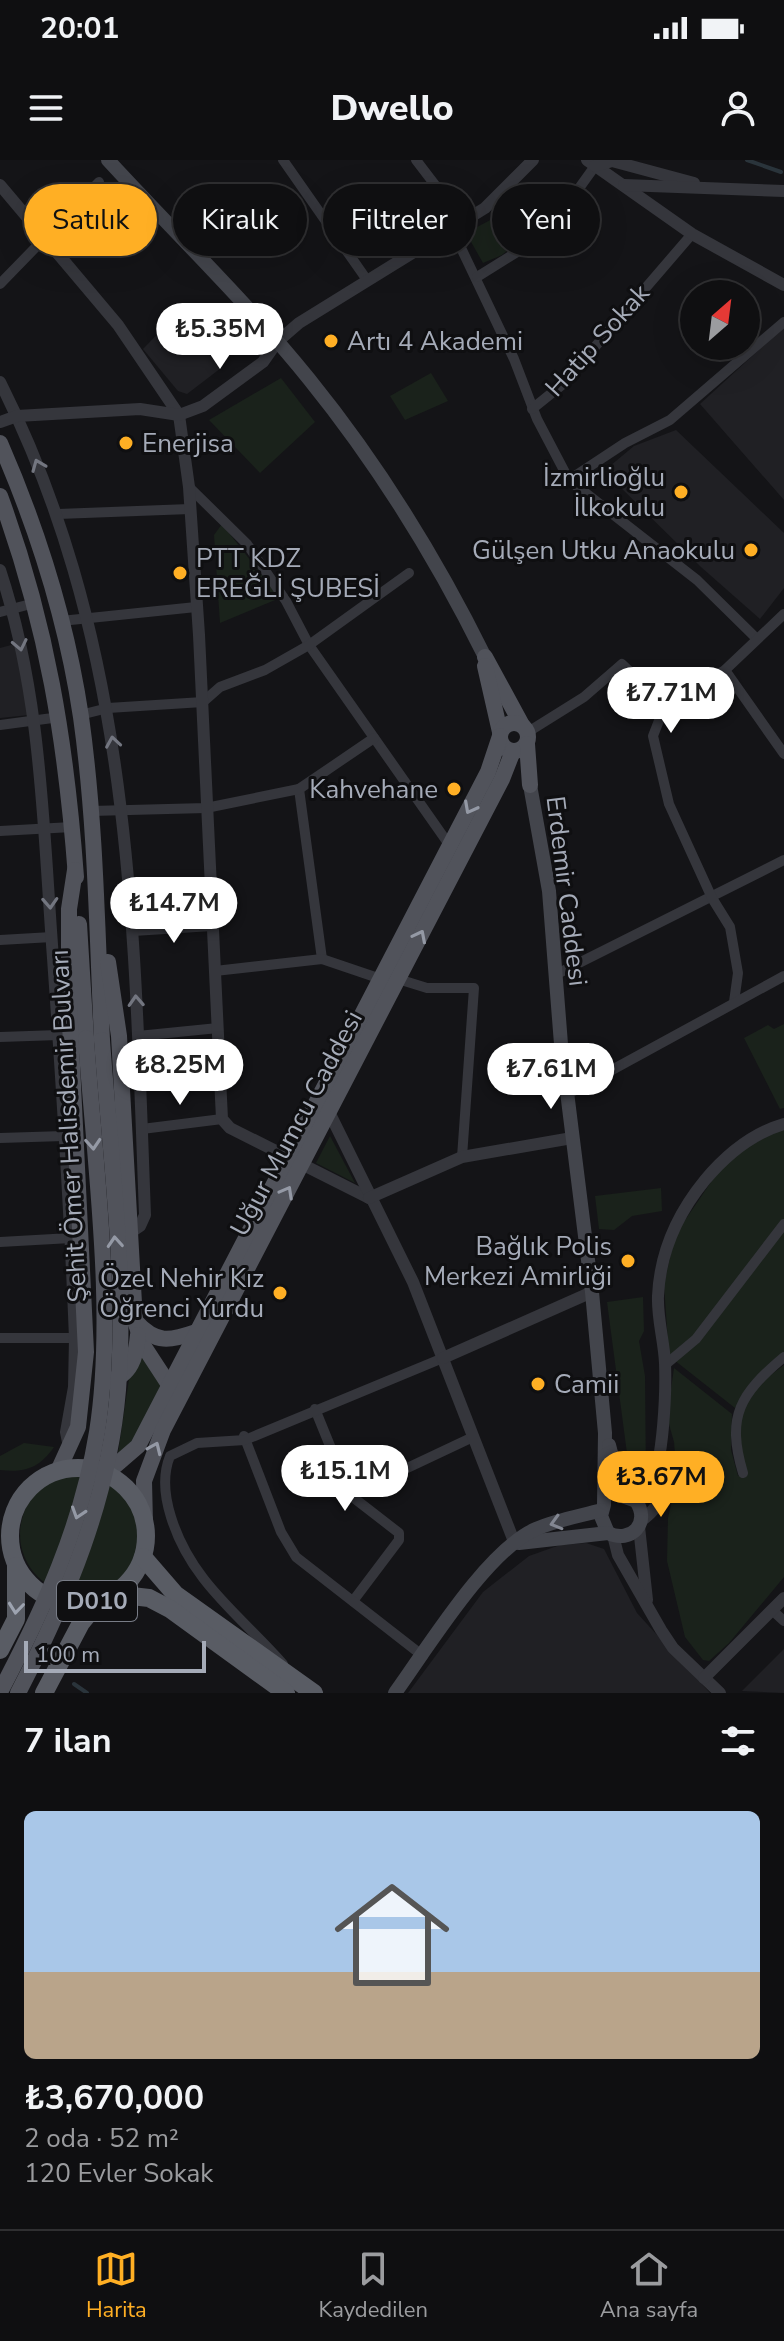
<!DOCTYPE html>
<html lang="tr">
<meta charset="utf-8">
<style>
:root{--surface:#0f0f11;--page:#18181a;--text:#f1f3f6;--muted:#9b9c9f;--line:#2f2f31;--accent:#ffaf24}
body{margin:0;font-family:"Nunito Sans",sans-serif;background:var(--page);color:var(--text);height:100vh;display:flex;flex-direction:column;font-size:30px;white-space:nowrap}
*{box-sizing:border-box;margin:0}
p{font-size:26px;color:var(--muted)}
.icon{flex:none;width:44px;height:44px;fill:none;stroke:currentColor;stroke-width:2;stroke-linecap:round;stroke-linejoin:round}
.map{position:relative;height:1533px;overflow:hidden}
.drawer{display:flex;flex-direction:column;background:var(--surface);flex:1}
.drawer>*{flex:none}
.guide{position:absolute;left:24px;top:24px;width:736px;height:72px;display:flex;gap:16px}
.needle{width:52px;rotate:28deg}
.buttons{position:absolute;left:680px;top:120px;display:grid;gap:16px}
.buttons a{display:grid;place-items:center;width:80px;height:80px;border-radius:50%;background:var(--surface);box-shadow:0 8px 32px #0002,0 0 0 2px var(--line);font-size:40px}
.scale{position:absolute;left:24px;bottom:20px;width:182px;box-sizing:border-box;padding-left:8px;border:4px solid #a5abb8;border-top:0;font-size:22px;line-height:28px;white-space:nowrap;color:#a5abb8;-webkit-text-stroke:6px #0f0f11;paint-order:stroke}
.price{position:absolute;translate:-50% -68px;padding:0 18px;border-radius:28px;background:#fff;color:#222;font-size:26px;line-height:52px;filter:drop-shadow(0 2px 4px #0008)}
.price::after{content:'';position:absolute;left:50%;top:48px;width:24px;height:18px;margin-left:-12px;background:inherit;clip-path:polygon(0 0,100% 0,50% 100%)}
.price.current{background:var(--accent);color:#111}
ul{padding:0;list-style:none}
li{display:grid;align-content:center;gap:16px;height:424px;padding:0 24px}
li+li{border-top:2px solid var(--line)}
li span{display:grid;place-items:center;height:248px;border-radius:12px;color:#555}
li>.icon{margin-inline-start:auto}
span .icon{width:144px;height:144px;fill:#fffc;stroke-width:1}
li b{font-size:34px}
h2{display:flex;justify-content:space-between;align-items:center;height:96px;padding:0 24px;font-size:34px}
.pill{padding:0 28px;border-radius:36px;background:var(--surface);box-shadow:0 8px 32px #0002,0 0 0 2px var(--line);font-size:28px;line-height:72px}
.pill.current{background:var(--accent);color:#111}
.status{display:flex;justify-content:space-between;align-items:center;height:56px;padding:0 40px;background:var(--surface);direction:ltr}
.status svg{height:22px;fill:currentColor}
header{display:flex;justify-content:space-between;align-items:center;height:104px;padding:0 24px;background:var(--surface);font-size:36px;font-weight:800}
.dock{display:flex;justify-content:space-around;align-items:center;height:112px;border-top:2px solid var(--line);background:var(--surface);font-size:22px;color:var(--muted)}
.dock a{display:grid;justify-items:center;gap:4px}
.dock .current{color:var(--accent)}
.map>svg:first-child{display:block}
.built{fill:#202024}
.green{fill:#1a221b}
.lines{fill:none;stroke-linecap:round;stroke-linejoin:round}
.stream{stroke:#2a343b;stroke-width:4}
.minor{stroke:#35363c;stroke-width:10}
.tertiary{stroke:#35363c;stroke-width:12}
.secondary{stroke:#43454c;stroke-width:14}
.primary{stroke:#51535b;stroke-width:16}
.trunk{stroke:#595c64;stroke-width:18}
.primary-bridge{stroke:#51535b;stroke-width:16}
.oneway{stroke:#737680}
.oneway2{stroke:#9499a5}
.oneway3{stroke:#838792}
.oneway4{stroke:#9da3b0}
.poi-dot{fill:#ffaf24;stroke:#0f0f11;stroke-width:3}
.labels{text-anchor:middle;stroke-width:6;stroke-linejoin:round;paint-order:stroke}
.shield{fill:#0f0f11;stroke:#787c86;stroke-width:2}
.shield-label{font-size:24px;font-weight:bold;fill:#a5abb8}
.street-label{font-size:26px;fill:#a5abb8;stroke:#0f0f11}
.poi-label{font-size:26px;fill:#a5abb8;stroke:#0f0f11;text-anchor:end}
</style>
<div class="status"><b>20:01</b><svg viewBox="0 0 49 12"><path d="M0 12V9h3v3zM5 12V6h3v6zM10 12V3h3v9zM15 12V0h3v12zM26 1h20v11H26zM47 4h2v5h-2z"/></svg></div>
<header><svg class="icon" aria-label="menu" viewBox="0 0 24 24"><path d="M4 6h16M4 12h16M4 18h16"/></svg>Dwello<svg class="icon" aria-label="person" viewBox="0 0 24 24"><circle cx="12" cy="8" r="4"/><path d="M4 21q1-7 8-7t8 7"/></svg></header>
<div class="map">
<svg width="784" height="1533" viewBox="0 0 784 1533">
<rect width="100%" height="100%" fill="#141417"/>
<g class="built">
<path d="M175,156L221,208L187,234L178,231L143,189Z"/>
<path d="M784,167V340L700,244Z"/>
<path d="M676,270L784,373V428L760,459L701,407L604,311L634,286Z"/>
<path d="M15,484L29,555L0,558V488Z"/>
<path d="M586,1383L604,1389L637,1453L710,1533H408L483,1432L529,1396L560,1385Z"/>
<path d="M784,1489V1533L742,1531Z"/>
</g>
<g class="green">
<path d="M494,58L518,81L502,95L483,103L466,73Z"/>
<path d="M431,213L448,241L405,260L390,236Z"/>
<path d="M281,218L315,262L260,313L209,260Z"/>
<path d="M222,364L280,438L220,463L214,375Z"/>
<path d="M784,864V948L780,949L744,878L768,865L774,869Z"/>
<path d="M784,968V1194L759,1216L735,1248L669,1196L664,1125L675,1075L728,997Z"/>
<path d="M330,976L355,1023L316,1003Z"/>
<path d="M661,1028L662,1051L632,1056L614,1070L599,1069L595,1036Z"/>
<path d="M643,1137L644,1171L639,1181L645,1216L646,1320L636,1327L630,1316L607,1142Z"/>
<path d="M141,1191L163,1227L136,1278L118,1293L129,1219Z"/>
<path d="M784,1205V1417L729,1483L709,1501L703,1500L685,1477L667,1401L668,1358L677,1318L674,1282L667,1257L674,1208L732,1254L731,1290L738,1316H747C734,1260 735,1240 784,1205Z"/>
<path d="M24,1283L54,1287C39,1308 25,1313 0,1310V1296Z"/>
<circle cx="80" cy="1374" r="60"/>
</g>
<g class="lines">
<g class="stream">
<path d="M747,0L781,12"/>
<path d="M74,1524L87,1533"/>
</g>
<g class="minor">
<path d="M283,0L367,120"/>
<path d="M416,0L442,34L452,69L514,199L537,259L569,320L697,420L756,478"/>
<path d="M477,117L522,89L557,59L595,6"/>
<path d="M0,124L99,22"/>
<path d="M532,249L563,224L692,74"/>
<path d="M569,320L625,283L670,260L784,162"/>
<path d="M189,327L247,384L286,441L309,485L450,686"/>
<path d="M58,354L190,349"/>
<path d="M0,452L35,443"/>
<path d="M61,461L196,447"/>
<path d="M725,510L784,594"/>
<path d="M80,555L108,548L203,542L220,527L265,510L309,485L409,413"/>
<path d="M0,565L60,557"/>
<path d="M528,572L584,537L622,504L665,545"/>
<path d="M299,629L322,799"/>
<path d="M91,651L206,648L299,629L374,578"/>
<path d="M0,671L72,667"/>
<path d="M133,771L212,766"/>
<path d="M0,780L52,777"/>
<path d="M215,811L322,799L381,819"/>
<path d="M555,815L784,700"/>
<path d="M398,819L427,828H474L462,997"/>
<path d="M734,842L738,813L730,767L712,738L669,644L653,576L665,545L725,510L784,454"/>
<path d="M138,876L218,868"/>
<path d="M0,877L59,875"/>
<path d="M568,934L784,816"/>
<path d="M142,969L222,959"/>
<path d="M0,978L64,976"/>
<path d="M0,1082L71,1078"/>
<path d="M0,1178H75"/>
<path d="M665,1205L696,1179L784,1064"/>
<path d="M315,1249L350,1335L399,1373V1380L353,1441"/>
<path d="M244,1276L281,1372L296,1397L423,1496"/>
<path d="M743,1313C726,1256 740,1234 784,1197"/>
<path d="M350,1335L473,1277"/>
<path d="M772,1450L784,1461"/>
<path d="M283,1504C240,1455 191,1422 171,1357C165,1338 162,1316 170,1296L197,1283L245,1280L443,1198"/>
</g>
<g class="tertiary">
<path d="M587,0L692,74L784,125"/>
<path d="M595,6L612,1L694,23"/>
<path d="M0,25L118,165L179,255L189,327L199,475L222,959L230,968L369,1038"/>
<path d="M624,25L784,31"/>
<path d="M0,222C133,486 134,766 145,1055L140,1066L131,1072"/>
<path d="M0,262L17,256L140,249L179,255L203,246L263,202L277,182L299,163L485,48L533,0"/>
<path d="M0,410C42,537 43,667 53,798C62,925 70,1052 75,1178L74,1227L66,1272L69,1287"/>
<path d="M329,952L413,1122L515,1384"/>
<path d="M369,1038L462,997L572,978"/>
<path d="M443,1198L592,1132"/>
<path d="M630,1338C637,1334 646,1330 650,1324C664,1304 666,1228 665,1203C664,1181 657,1158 658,1136C660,1092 678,1053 705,1020C726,995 753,973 784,964"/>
<path d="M642,1360C665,1344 665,1325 659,1300"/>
<path d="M639,1367L647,1440"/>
<path d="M613,1375L618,1395L661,1470L673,1488L720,1533"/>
<path d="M704,1518L784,1438"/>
</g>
<g class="secondary">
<path d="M108,0C175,73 247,142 309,219C377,303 437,400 485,497"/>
<path d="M530,625L549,731L561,884L592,1132L605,1273L604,1345L601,1356L608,1373"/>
<path d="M609,1285L622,1336"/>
<path d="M519,1383L608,1373C631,1384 651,1363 636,1341L622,1336"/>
<path d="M395,1533C427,1489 487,1390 536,1369C556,1360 580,1356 602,1350"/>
</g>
<g class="primary">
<path d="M0,283C38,370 67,463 81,557C96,664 97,772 102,880"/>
<path d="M0,336C47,464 66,582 76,717"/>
<path d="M485,497L522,565"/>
<path d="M485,506L500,572"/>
<circle cx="514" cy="577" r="14"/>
<path d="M527,584L530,625"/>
<path d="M79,764L86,878"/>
<path d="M108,802L119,876L135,1161L143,1185L173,1231"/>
<path d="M136,1162C156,1184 170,1181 196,1172"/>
<path d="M109,1221C131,1215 136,1197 138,1175"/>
<path d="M58,1311L78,1267L86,1192L69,843V749L75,710"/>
<path d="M97,1311L116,1305L138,1286L488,612L500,576"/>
<path d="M145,1364L144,1321L163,1270L502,619L513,591"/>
</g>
<g class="trunk">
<circle cx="78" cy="1376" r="68"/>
<path d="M143,1397L175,1434L314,1533"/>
<path d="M114,1434L149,1438L170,1449L286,1533"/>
<path d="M0,1490L16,1459V1406"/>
<path d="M44,1533L81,1463L99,1441"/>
</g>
<g class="primary-bridge">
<path d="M0,1532C44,1449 82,1365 97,1272C116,1152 94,1000 86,878"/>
<path d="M18,1533C67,1438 109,1339 118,1230C127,1117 110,994 102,880"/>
</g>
</g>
<defs><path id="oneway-chevron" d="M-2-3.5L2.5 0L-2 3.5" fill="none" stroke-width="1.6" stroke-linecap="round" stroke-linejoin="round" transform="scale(2)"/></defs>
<g class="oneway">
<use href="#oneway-chevron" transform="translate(38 305) rotate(-112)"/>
<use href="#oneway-chevron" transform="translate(20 485) rotate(78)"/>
<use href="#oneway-chevron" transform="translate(113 582) rotate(-99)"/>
<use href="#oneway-chevron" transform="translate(50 743) rotate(87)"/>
<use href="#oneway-chevron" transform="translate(136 841) rotate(-93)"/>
</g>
<g class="oneway2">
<use href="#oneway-chevron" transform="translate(470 648) rotate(118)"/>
<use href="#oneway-chevron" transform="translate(420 776) rotate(-63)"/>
<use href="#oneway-chevron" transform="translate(93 984) rotate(86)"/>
<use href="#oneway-chevron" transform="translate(287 1032) rotate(-61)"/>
<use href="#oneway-chevron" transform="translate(115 1082) rotate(-94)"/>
<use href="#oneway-chevron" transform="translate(155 1288) rotate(-66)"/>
<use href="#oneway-chevron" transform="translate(78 1353) rotate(108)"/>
</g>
<use class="oneway3" href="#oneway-chevron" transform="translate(556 1363) rotate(164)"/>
<use class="oneway4" href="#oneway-chevron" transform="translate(16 1448) rotate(96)"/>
<g class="poi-dot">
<circle cx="331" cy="181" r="8"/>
<circle cx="126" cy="283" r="8"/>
<circle cx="681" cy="332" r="8"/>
<circle cx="751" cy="390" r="8"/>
<circle cx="180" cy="413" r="8"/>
<circle cx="454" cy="629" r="8"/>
<circle cx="628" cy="1101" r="8"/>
<circle cx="280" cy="1133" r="8"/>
<circle cx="538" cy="1224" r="8"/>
</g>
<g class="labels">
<rect class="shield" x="57" y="1421" width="80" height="40" rx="6"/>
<g class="shield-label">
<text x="97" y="1449">D010</text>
</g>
<g class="street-label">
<text transform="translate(597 180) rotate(-48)" y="9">Hatip Sokak</text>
<text transform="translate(567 731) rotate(83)" y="9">Erdemir Caddesi</text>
<text transform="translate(296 963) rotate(-62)" y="9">Uğur Mumcu Caddesi</text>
<text transform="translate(68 966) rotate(-93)" y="9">Şehit Ömer Halisdemir Bulvarı</text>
</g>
<g class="poi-label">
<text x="347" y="190" text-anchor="start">Artı 4 Akademi</text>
<text x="142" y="292" text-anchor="start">Enerjisa</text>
<text x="665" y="326">İzmirlioğlu<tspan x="665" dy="30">İlkokulu</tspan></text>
<text x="735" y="399">Gülşen Utku Anaokulu</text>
<text x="196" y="407" text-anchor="start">PTT KDZ<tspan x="196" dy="30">EREĞLİ ŞUBESİ</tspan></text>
<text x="438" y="638">Kahvehane</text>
<text x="612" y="1095">Bağlık Polis<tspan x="612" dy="30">Merkezi Amirliği</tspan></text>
<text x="264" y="1127">Özel Nehir Kız<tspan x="264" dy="30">Öğrenci Yurdu</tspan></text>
<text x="554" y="1233" text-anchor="start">Camii</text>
</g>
</g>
</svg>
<div class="buttons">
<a><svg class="needle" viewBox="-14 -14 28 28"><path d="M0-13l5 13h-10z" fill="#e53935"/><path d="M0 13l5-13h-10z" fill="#9b9c9f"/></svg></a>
</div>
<div class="scale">100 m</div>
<b class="price" style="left:220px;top:211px">₺5.35M</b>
<b class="price" style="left:671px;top:575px">₺7.71M</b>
<b class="price" style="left:174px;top:785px">₺14.7M</b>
<b class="price" style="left:180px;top:947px">₺8.25M</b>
<b class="price" style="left:551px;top:951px">₺7.61M</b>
<b class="price" style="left:345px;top:1353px">₺15.1M</b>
<b class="price current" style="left:661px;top:1359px">₺3.67M</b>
<div class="guide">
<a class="pill current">Satılık</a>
<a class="pill">Kiralık</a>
<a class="pill">Filtreler</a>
<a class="pill">Yeni</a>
</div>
</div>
<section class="drawer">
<h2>7 ilan<svg class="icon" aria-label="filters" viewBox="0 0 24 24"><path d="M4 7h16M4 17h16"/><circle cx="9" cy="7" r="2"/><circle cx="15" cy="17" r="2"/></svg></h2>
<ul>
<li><span style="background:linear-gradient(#a9c7e8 65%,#b9a48a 0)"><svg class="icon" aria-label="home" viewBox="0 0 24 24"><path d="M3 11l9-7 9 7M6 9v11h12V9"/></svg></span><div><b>₺3,670,000</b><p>2 oda · 52 m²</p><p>120 Evler Sokak</p></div></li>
</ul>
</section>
<nav class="dock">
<a class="current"><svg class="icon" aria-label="map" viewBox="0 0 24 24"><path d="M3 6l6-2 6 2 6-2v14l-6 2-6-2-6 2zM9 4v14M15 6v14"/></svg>Harita</a>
<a><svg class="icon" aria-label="saved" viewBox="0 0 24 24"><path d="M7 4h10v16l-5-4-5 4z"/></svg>Kaydedilen</a>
<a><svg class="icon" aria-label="home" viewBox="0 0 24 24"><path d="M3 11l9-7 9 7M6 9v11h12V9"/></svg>Ana sayfa</a>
</nav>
